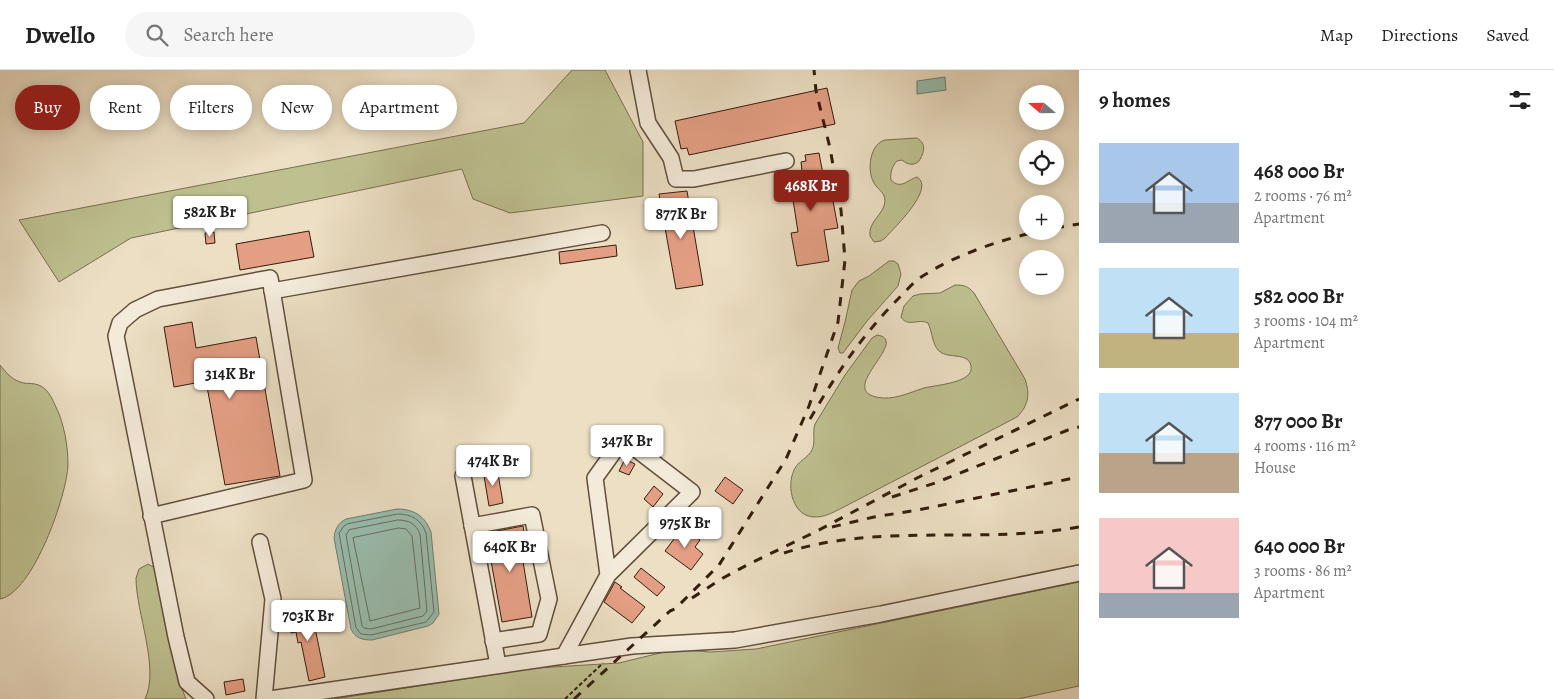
<!DOCTYPE html>
<meta charset="utf-8">
<style>
:root{--surface:#fff;--page:#f6f6f6;--text:#222;--muted:#767676;--line:#e0e0e0;--accent:#8f2418}
body{margin:0;font-family:Alegreya,serif;background:var(--page);color:var(--text);height:100vh;display:flex;flex-direction:column;font-size:19px;white-space:nowrap}
*{box-sizing:border-box;margin:0}
p{font-size:16px;color:var(--muted)}
.icon{flex:none;width:28px;height:28px;fill:none;stroke:currentColor;stroke-width:2;stroke-linecap:round;stroke-linejoin:round}
.map{position:relative;flex:1;overflow:hidden}
.sheet{display:flex;flex-direction:column;background:var(--surface);width:475px}
.sheet>*{flex:none}
.banner{position:absolute;left:15px;top:15px;width:475px;height:45px;display:flex;gap:10px}
.needle{width:32px;rotate:290deg}
.fabs{position:absolute;left:1019px;top:15px;display:grid;gap:10px}
.fabs a{display:grid;place-items:center;width:45px;height:45px;border-radius:50%;background:var(--surface);box-shadow:0 2px 12px #0003;font-size:25px}
.price{position:absolute;translate:-50% -42px;padding:0 11px;border-radius:5px;background:#fff;color:#222;font-size:16px;line-height:32px;filter:drop-shadow(0 1px 2px #0008)}
.price::after{content:'';position:absolute;left:50%;top:30px;width:15px;height:11px;margin-left:-8px;background:inherit;clip-path:polygon(0 0,100% 0,50% 100%)}
.price.active{background:var(--accent);color:#fff}
ul{padding:0;list-style:none}
li{display:flex;align-items:center;gap:15px;height:125px;padding:0 20px}
li span{display:grid;place-items:center;flex:none;width:140px;height:100px;border-radius:0px;color:#555}
li>.icon{margin-inline-start:auto}
span .icon{width:60px;height:60px;fill:#fffc;stroke-width:1}
li b{font-size:21px}
h2{display:flex;justify-content:space-between;align-items:center;height:60px;padding:0 20px;font-size:21px}
.chip{padding:0 18px;border-radius:22px;background:var(--surface);box-shadow:0 2px 12px #0003;font-size:18px;line-height:45px}
.chip.active{background:var(--accent);color:#fff}
header{display:flex;align-items:center;gap:30px;box-sizing:border-box;height:70px;padding:0 25px;background:var(--surface);border-bottom:1px solid var(--line)}
header strong{font-size:24px}
nav{display:flex;gap:28px;margin-inline-start:auto;font-size:18px}
.search{width:350px;height:45px;background:var(--page);display:flex;align-items:center;gap:12px;box-sizing:border-box;padding:0 18px;border-radius:28px;color:var(--muted);font-size:19px}
main{display:flex;flex:1;min-height:0}
.map>svg:first-child{display:block}
.green{fill:#bec090;stroke:#796e4f}
.water{fill:#99bdaf;stroke:#717d6f}
.lines{fill:none;stroke-linecap:round;stroke-linejoin:round}
.shore{stroke:#666d5e;stroke-width:1}
.building{fill:#e39e83;stroke:#341d0e}
.minor-casing{stroke:#624e3c;stroke-width:18}
.path{stroke:#341d0e;stroke-width:2;stroke-dasharray:4 2.5;stroke-linecap:butt}
.minor{stroke:#f3ead9;stroke-width:15}
.rail{stroke:#341d0e;stroke-width:3;stroke-dasharray:9 9;stroke-linecap:butt}
</style>
<header>
<strong>Dwello</strong>
<div class="search"><svg class="icon" aria-label="search" viewBox="0 0 24 24"><circle cx="10" cy="10" r="6"/><path d="M15 15l6 6"/></svg>Search here</div>
<nav><a>Map</a><a>Directions</a><a>Saved</a></nav>
</header>
<main>
<div class="map">
<svg width="1079" height="629" viewBox="0 0 1079 629">
<rect width="100%" height="100%" fill="#ecdfc4"/>
<filter id="stains"><feTurbulence type="fractalNoise" baseFrequency=".004" numOctaves="4"/><feColorMatrix values="0 0 0 0 .2 0 0 0 0 .09 0 0 0 0 .02 0 0 0 .5 -.17"/></filter>
<radialGradient id="worn" r=".72"><stop offset=".6" stop-color="#630" stop-opacity="0"/><stop offset="1" stop-color="#630" stop-opacity=".3"/></radialGradient>
<g class="green">
<path d="M572,0H605L643,72V126L510,143L473,129L462,99L131,168L59,212L19,150L524,53Z"/>
<path d="M917,68C927,74 924,83 919,91C914,96 908,95 902,90L897,91C892,96 890,103 891,110C901,120 907,110 917,107C936,118 894,158 885,168L881,171L874,172L870,166C868,151 884,145 885,131C885,121 876,119 873,111C867,99 870,74 885,70Z"/>
<path d="M889,191H894L898,194L901,204L898,216L867,251L843,283H840L838,278L845,252L852,220L859,211L869,206Z"/>
<path d="M955,215C964,215 968,216 974,223L1025,309C1030,324 1029,335 1017,347L838,440C832,443 824,447 816,447C793,448 786,417 794,400C798,391 808,388 812,380C816,372 812,363 815,354L845,305L872,268L877,265C911,270 838,318 876,327C893,331 908,323 924,318C935,315 975,313 971,296C969,283 951,288 942,283C932,278 933,263 928,253C918,248 908,258 901,247L904,236L913,226L920,224L940,223Z"/>
<path d="M0,295C6,302 11,309 20,312C25,314 30,313 35,314C46,316 51,326 55,335C64,352 68,376 68,395C67,425 33,523 0,529Z"/>
<path d="M148,494L155,498L180,614L186,629H145C160,598 136,543 136,508L139,499Z"/>
<path d="M1079,512V616L1018,629H334L536,598L619,593L664,582L685,580L710,582L756,579Z"/>
</g>
<g class="water">
<path d="M945,7L946,20L917,24V11Z"/>
<path d="M397,439C414,439 425,446 431,462L439,544L433,553L428,556L372,570C362,570 355,568 351,559L334,468C335,459 338,453 346,449Z"/>
</g>
<g class="lines">
<g class="shore">
<path d="M398,444C412,444 421,450 426,463L434,542L426,552L371,565L361,564L356,558L339,463L344,456L347,454Z"/>
<path d="M398,450C409,450 416,454 420,464L427,541L423,546L371,559L364,558L362,556L346,465L349,460Z"/>
<path d="M399,458L406,459L412,466L420,538L370,551L353,468Z"/>
</g>
</g>
<g class="building">
<path d="M827,18L835,54L689,85L687,78L681,79L675,51Z"/>
<path d="M819,83L828,131H833L838,158L824,160L829,191L797,196L791,163L798,162L789,104L802,101L801,92L806,91L805,85Z"/>
<path d="M687,121L703,215L676,219L659,124Z"/>
<path d="M309,161L314,187L240,200L236,174Z"/>
<path d="M214,162L215,173L206,174L205,163Z"/>
<path d="M616,175L617,186L560,194L559,182Z"/>
<path d="M192,252L196,278L256,267L280,406L225,415L206,311L174,317L164,257Z"/>
<path d="M625,389L635,394L629,405L619,401Z"/>
<path d="M497,398L503,433L489,436L483,400Z"/>
<path d="M725,407L743,420L733,434L715,421Z"/>
<path d="M654,416L663,424L653,437L644,429Z"/>
<path d="M523,456L528,484L522,485L532,547L502,552L486,463Z"/>
<path d="M683,457L700,470L695,477L703,484L691,500L665,481Z"/>
<path d="M641,498L665,517L657,526L634,507Z"/>
<path d="M615,512L622,517L620,518L645,537L632,553L604,532Z"/>
<path d="M310,533L325,607L309,611L301,572L298,573L296,562L291,563L288,547L303,544L301,535Z"/>
<path d="M243,609L245,621L226,625L224,612Z"/>
</g>
<g class="lines">
<defs>
<g id="minor">
<path d="M638,0L648,53L671,88L676,109H694L786,91"/>
<path d="M272,221L602,163"/>
<path d="M463,406L498,595"/>
<path d="M151,446L304,410L270,208L158,229L135,240L120,253L116,266L176,567L187,612L206,629"/>
<path d="M472,456L532,445L549,529L539,564L493,571"/>
<path d="M260,472L273,529L264,629"/>
<path d="M564,586L608,505L692,422L623,369L595,408L608,505"/>
<path d="M270,629L632,576L735,570L881,544L1079,503"/>
</g>
</defs>
<use href="#minor" class="minor-casing"/>
<path class="path" d="M565,629L603,593"/>
<use href="#minor" class="minor"/>
<g class="rail">
<path d="M1055,158L1079,154"/>
<path d="M810,349C835,306 862,265 898,229C906,221 915,210 926,204C958,184 1003,169 1040,161"/>
<path d="M892,427L935,413L1068,360L1079,357"/>
<path d="M832,457L874,447L918,440L1079,407"/>
<path d="M784,483C880,452 981,475 1079,457"/>
<path d="M692,528L723,508L747,495L817,461L919,407L1079,329"/>
<path d="M574,629L670,541L675,539L719,495L786,389L809,336L838,252L845,190L841,140L830,78L816,21L814,0"/>
</g>
</g>
<rect width="100%" height="100%" filter="url(#stains)"/>
<rect width="100%" height="100%" fill="url(#worn)"/>
</svg>
<div class="fabs">
<a><svg class="needle" viewBox="-14 -14 28 28"><path d="M0-13l5 13h-10z" fill="#e53935"/><path d="M0 13l5-13h-10z" fill="#767676"/></svg></a>
<a><svg class="icon" aria-label="locate" viewBox="0 0 24 24"><circle cx="12" cy="12" r="6"/><path d="M12 2v4M12 18v4M2 12h4M18 12h4"/></svg></a>
<a>+</a>
<a>−</a>
</div>
<b class="price active" style="left:811px;top:142px">468K Br</b>
<b class="price" style="left:210px;top:168px">582K Br</b>
<b class="price" style="left:681px;top:170px">877K Br</b>
<b class="price" style="left:230px;top:330px">314K Br</b>
<b class="price" style="left:627px;top:397px">347K Br</b>
<b class="price" style="left:493px;top:417px">474K Br</b>
<b class="price" style="left:685px;top:479px">975K Br</b>
<b class="price" style="left:510px;top:503px">640K Br</b>
<b class="price" style="left:308px;top:572px">703K Br</b>
<div class="banner">
<a class="chip active">Buy</a>
<a class="chip">Rent</a>
<a class="chip">Filters</a>
<a class="chip">New</a>
<a class="chip">Apartment</a>
</div>
</div>
<section class="sheet">
<h2>9 homes<svg class="icon" aria-label="filters" viewBox="0 0 24 24"><path d="M4 7h16M4 17h16"/><circle cx="9" cy="7" r="2"/><circle cx="15" cy="17" r="2"/></svg></h2>
<ul>
<li><span style="background:linear-gradient(#a9c7e8 60%,#9aa5b1 0)"><svg class="icon" aria-label="home" viewBox="0 0 24 24"><path d="M3 11l9-7 9 7M6 9v11h12V9"/></svg></span><div><b>468 000 Br</b><p>2 rooms · 76 m²</p><p>Apartment</p></div></li>
<li><span style="background:linear-gradient(#bfe0f5 65%,#c2b280 0)"><svg class="icon" aria-label="home" viewBox="0 0 24 24"><path d="M3 11l9-7 9 7M6 9v11h12V9"/></svg></span><div><b>582 000 Br</b><p>3 rooms · 104 m²</p><p>Apartment</p></div></li>
<li><span style="background:linear-gradient(#bfe0f5 60%,#b9a48a 0)"><svg class="icon" aria-label="home" viewBox="0 0 24 24"><path d="M3 11l9-7 9 7M6 9v11h12V9"/></svg></span><div><b>877 000 Br</b><p>4 rooms · 116 m²</p><p>House</p></div></li>
<li><span style="background:linear-gradient(#f6c9c9 75%,#9aa5b1 0)"><svg class="icon" aria-label="home" viewBox="0 0 24 24"><path d="M3 11l9-7 9 7M6 9v11h12V9"/></svg></span><div><b>640 000 Br</b><p>3 rooms · 86 m²</p><p>Apartment</p></div></li>
</ul>
</section>
</main>
